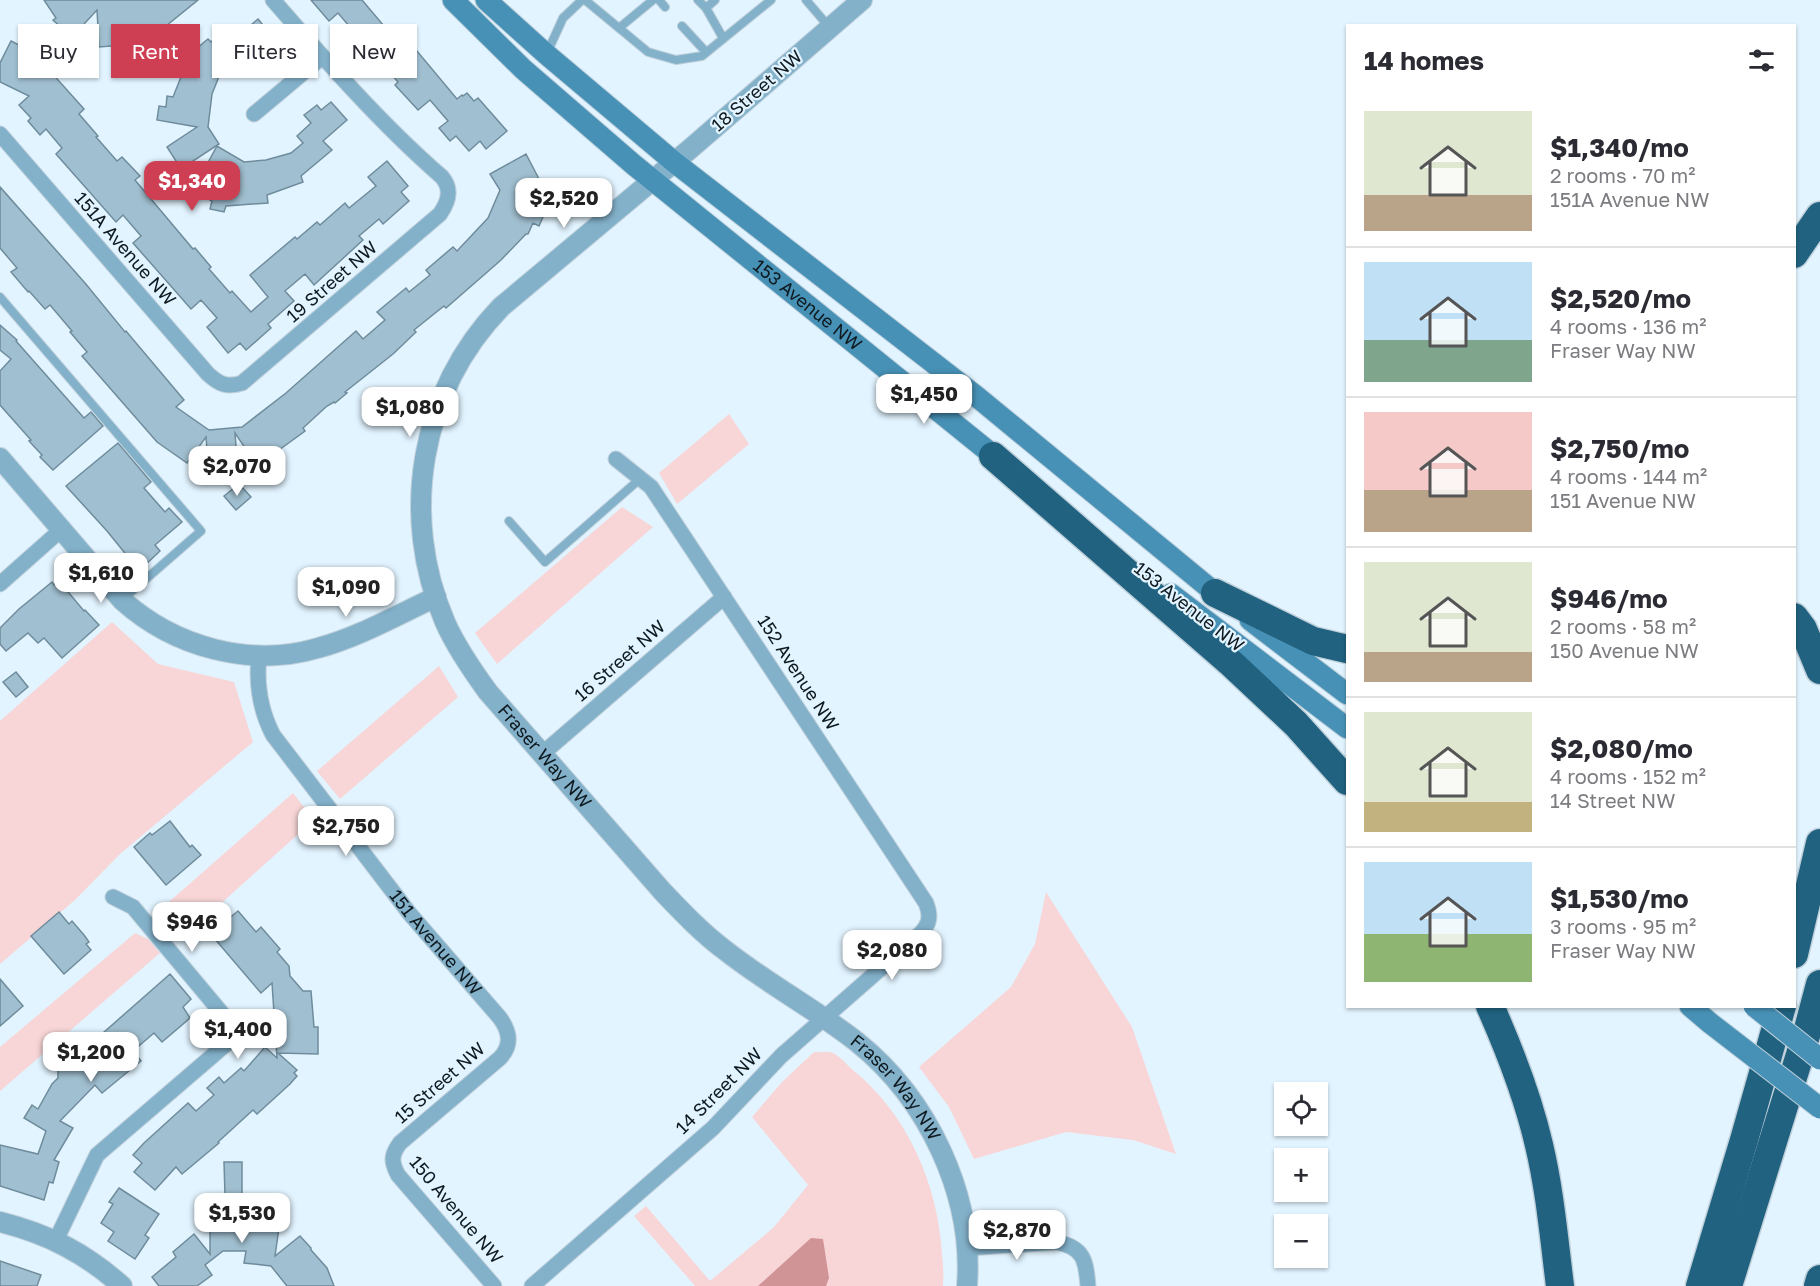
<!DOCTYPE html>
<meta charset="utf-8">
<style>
:root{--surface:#fff;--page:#f7f7f7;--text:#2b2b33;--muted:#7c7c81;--line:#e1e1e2;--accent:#cf3f54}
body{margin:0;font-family:"Golos Text",sans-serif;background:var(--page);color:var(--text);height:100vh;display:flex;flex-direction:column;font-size:22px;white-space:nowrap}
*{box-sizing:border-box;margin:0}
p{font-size:20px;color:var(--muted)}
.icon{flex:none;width:33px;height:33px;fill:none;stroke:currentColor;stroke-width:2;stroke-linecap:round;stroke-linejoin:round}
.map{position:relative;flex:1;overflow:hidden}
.details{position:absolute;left:1346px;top:24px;width:450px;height:984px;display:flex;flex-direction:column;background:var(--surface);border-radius:0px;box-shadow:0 2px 4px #0004}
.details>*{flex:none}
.top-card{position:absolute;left:18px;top:24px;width:570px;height:54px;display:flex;gap:12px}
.tools{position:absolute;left:1274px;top:1082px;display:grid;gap:12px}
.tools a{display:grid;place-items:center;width:54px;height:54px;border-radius:0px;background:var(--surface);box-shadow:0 2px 4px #0004;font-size:30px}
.price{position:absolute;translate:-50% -51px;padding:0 14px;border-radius:12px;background:#fff;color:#222;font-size:20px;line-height:39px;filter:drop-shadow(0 2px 3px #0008)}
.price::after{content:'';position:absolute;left:50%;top:36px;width:18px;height:14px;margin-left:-9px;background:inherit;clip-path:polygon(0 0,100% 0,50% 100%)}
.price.current{background:var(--accent);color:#fff}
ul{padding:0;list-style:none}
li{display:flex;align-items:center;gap:18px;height:150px;padding:0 18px}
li+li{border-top:2px solid var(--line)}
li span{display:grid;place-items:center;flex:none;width:168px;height:120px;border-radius:0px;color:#555}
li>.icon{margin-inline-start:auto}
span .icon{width:72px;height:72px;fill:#fffc;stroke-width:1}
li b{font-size:26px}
h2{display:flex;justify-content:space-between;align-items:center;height:72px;padding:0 18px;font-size:26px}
.tag{padding:0 21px;border-radius:0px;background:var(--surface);box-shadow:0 2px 4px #0004;font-size:21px;line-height:54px}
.tag.current{background:var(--accent);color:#fff}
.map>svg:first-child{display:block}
.green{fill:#f8d6d7}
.water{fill:#d19496}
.building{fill:#a0bfd0;stroke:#6f8c9c;stroke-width:1.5}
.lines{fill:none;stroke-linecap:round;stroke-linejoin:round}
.service-casing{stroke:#c0d1db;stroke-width:10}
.minor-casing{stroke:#c0d1db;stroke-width:17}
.tertiary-casing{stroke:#c0d1db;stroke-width:22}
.secondary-casing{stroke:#c0d1db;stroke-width:23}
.motorway-casing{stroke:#c0d1db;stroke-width:31}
.service{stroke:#83b1ca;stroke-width:8}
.minor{stroke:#83b1ca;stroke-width:15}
.tertiary{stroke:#83b1ca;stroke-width:20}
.secondary{stroke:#4791b6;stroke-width:21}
.motorway{stroke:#206280;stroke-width:28}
.secondary-bridge-casing{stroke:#c0d1db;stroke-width:23;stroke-linecap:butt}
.secondary-bridge{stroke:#4791b6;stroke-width:21}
.labels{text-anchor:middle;stroke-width:4.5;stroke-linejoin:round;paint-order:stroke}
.street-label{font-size:18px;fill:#0f1a20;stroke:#e2f4ff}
</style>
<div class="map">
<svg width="1820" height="1286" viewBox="0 0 1820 1286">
<rect width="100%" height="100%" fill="#e2f4ff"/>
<g class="green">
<path d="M729,414L749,444L677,504L659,473Z"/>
<path d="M622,507L653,527L497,664L475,633Z"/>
<path d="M112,622L158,664L234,682L253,742L120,854L75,900L0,964V721Z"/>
<path d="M439,666L458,697L340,799L317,771Z"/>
<path d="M293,793L314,820L187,934L162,908Z"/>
<path d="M1046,892L1132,1027L1176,1154L1133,1140L1066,1132L974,1159L949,1107L919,1067L1011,987L1035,944Z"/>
<path d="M135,933L148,939L160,953L0,1091V1047Z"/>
<path d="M814,1052C819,1053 828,1051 833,1053C840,1056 848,1066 854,1071C908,1115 938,1185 942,1254C943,1264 944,1275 943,1286H695L634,1216L646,1206L710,1281L774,1227L808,1185L752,1117L782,1082Z"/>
</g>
<path class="water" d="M811,1238L823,1239L829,1278L826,1286H758Z"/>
<g class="building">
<path d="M44,0H198L166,26L168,31L124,45L99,47L97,10L72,37L53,20L56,18Z"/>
<path d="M311,0H362L389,32L390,31L413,55L417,51L457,99L462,95L463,96L467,93L474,101L478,98L507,131L486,149L480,141L469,151L456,136L450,141L439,128L448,121L430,100L418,110L395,85L398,82L380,61L373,68L348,41L356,34L338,13L329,21Z"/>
<path d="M258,19L276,41L268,48L274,55L259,67L253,59L238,73L226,59L212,94L208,127L219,144L181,169L167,147L197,127L157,120L159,106L166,107L167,96L173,97L181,77L177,75L181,63L186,65L190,54L208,39L211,42L223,31L232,41Z"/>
<path d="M11,41L33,52L84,109L79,114L98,136L96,137L117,161L122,157L140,176L135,180L193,249L195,248L211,267L209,269L230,293L232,291L251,312L268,297L250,275L295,237L297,239L317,222L320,225L345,203L349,208L376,186L368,177L387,161L408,186L401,192L409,201L383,224L379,219L359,236L363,240L314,285L305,274L285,291L294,301L268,324L271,328L246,350L240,343L228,353L207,327L217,318L201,300L191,309L133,243L141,236L123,215L116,222L56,154L62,148L46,129L40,135L28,121L31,118L19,105L29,96L0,82V63Z"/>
<path d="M331,102L347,120L323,141L332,150L301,176L303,182L267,195L268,203L226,206L224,212L210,209L212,201L193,190L217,146L244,162L266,160L291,153L303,143L297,136L311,123L304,115L317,105L321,110Z"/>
<path d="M526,154L540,181L516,194L547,208L539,226L533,223L528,234H526L501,260L446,308L444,306L414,330L416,332L393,354L345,392L347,393L335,403L334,402L327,406L303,428L305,431L279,450L281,452L258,467L235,433L238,473L209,475L206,437L187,463L157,442L82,356L87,352L70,332L72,331L50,305L45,309L29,291L28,292L11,272L17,268L0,248V187L85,283L125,332L126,331L184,400L176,407L209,430L242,427L286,393L356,331L363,339L385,320L377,312L406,288L409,292L430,275L426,270L453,247L457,251L488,218L500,190L490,174Z"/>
<path d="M0,325L17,340L16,341L84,418L91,412L103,426L53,470L40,457L42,455L29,441L31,440L0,405V371L11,359L0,350Z"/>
<path d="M118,443L151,482L144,488L165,512L169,508L182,522L155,545L160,551L141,569L135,562L133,563L107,531L66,486Z"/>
<path d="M239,484L251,497L236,510L224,496Z"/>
<path d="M59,581L84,611L85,610L99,625L62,658L44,638L38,643L28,633L6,651L0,644V628L19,609L52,582L54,585Z"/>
<path d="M16,672L28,687L16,697L3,682Z"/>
<path d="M170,821L190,847L192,845L201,855L166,885L134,847L150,833L152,835Z"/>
<path d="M238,911L256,932L261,927L280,949L277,952L289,966L290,976L303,991H311L314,1027H318V1054L278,1053L297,1070L294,1073L297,1076L290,1084L257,1114L253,1110L218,1142L219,1143L182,1174L176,1167L155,1190L134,1172L142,1163L133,1155L144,1143L188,1103L196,1111L214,1095L207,1088L219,1077L224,1083L241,1068L244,1071L265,1047L277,1058L272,983L261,993L209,932L220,923L222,924Z"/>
<path d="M59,912L69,924L72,921L84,935L89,942L86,944L91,950L64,974L31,936Z"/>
<path d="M170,974L191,999L183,1007L190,1018L162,1042L154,1033L133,1051L141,1061L102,1093L95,1085L60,1121L73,1128L54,1160L59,1162L53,1183L49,1182L44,1200L0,1186V1145L38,1154L46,1131L24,1118L32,1105L38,1109L52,1084L58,1078V1071L62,1067H67L87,1050L84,1047L94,1038L95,1040Z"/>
<path d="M0,979L23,1006L0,1026Z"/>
<path d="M224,1162H242V1216L280,1221L275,1256L300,1236L311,1248V1250L327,1268L334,1286H287L271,1266L244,1263L246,1251H223L205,1265L212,1275L197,1286H159L152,1277L176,1257L173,1252L194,1234L210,1254V1196H225Z"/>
<path d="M119,1188L159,1214L145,1235L149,1238L135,1259L108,1241L114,1232L101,1223L113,1204L109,1202Z"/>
<path d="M0,1261L41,1275L37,1286H0Z"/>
</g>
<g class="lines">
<defs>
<g id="service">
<path d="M585,0L648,52L676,60L702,56L771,0"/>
<path d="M659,0L665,7"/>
<path d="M698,0L706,8L715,0"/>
<path d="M806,0L830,28"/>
<path d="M706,8L723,38"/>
<path d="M682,26L706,52"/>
<path d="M619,28L653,0"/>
<path d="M547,53L563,18L582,0"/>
<path d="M0,297L201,531L123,599"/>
<path d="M509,521L545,562L641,478"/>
</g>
<g id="minor">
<path d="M254,114L322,57"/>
<path d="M0,134L208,374C219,384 227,388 242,383L440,214C449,201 452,189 442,177C381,124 326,61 273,0"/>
<path d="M0,584L62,529"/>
<path id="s1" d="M259,656C256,684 260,710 273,735L410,914L500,1018C510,1032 512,1045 500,1058L400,1143C391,1155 391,1162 398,1175L494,1286"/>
<path d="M542,754L724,597"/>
<path d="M56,1240L97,1155L232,1039L230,1023L133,907L113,897"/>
<path d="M967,1248L1056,1242C1084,1247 1086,1261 1088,1286"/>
<path d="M532,1286L713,1128L781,1056L920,934C930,924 931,916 926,903L651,487L616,459"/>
</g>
<g id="tertiary">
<path id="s2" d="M862,0L690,149L501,307C420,391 399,515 445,622C456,647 472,670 488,692L663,892C683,913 703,934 726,951C768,984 815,1009 857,1042C928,1099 974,1195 967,1286"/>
<path d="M0,458L122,600C174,647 250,668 318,648C359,637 397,615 436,597"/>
<path d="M0,1222C48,1234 85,1253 122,1286"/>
</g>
<g id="secondary">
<path id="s3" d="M453,0L523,69L634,165L1004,464"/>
<path d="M486,0L546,54L674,162L976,396L1225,601"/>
<path d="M1171,594L1347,728"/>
<path d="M1250,620L1347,694"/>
<path d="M1690,1006L1710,1023"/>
</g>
<g id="motorway">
<path d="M1794,254L1820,216"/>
<path d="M993,456L1232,664L1296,724L1347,781"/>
<path d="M1215,593L1313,641L1347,649"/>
<path d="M1794,617L1803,629L1820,670"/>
<path d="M1794,954L1820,843"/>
<path d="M1490,1006C1510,1051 1528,1097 1539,1145C1550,1191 1554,1239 1560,1286"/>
<path d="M1700,1286L1744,1140L1782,1006"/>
<path d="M1728,1286L1808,1029L1820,984"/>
<path d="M1818,1286L1820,1279"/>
</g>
</defs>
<use href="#service" class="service-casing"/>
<use href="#minor" class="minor-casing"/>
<use href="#tertiary" class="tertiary-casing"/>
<use href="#secondary" class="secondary-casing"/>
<use href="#motorway" class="motorway-casing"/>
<use href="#service" class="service"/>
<use href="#minor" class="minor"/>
<use href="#tertiary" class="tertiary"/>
<use href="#secondary" class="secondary"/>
<use href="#motorway" class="motorway"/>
<defs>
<g id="secondary-bridge">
<path d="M1754,1006L1820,1059"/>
<path d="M1710,1023L1820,1108"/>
</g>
</defs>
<use href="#secondary-bridge" class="secondary-bridge-casing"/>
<use href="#secondary-bridge" class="secondary-bridge"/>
</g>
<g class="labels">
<g class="street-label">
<text transform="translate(757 91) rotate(-41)" y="6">18 Street NW</text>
<text transform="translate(125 249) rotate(49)" y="6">151A Avenue NW</text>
<text transform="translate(332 282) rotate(-41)" y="6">19 Street NW</text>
<text dy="6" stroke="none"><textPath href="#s3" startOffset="468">153 Avenue NW</textPath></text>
<text transform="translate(1189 607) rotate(38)" y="6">153 Avenue NW</text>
<text transform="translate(620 661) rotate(-41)" y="6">16 Street NW</text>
<text transform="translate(798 673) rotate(57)" y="6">152 Avenue NW</text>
<text dy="6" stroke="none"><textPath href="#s2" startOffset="981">Fraser Way NW</textPath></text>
<text dy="6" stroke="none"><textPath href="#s1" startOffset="345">151 Avenue NW</textPath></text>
<text transform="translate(440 1083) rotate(-41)" y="6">15 Street NW</text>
<text dy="6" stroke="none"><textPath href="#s2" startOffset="1467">Fraser Way NW</textPath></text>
<text transform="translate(719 1091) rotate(-45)" y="6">14 Street NW</text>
<text transform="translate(456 1210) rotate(50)" y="6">150 Avenue NW</text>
</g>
</g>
</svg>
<div class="tools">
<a><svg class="icon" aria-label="locate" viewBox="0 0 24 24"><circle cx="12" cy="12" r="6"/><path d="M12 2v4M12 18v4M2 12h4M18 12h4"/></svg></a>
<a>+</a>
<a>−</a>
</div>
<b class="price current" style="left:192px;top:212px">$1,340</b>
<b class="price" style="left:564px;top:229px">$2,520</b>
<b class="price" style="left:924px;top:425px">$1,450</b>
<b class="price" style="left:410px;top:438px">$1,080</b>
<b class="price" style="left:237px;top:497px">$2,070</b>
<b class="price" style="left:101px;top:604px">$1,610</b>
<b class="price" style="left:346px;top:618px">$1,090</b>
<b class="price" style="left:346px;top:857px">$2,750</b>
<b class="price" style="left:192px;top:953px">$946</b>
<b class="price" style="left:892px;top:981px">$2,080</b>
<b class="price" style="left:238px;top:1060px">$1,400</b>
<b class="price" style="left:91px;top:1083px">$1,200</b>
<b class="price" style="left:242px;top:1244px">$1,530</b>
<b class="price" style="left:1017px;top:1261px">$2,870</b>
<div class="top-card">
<a class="tag">Buy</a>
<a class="tag current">Rent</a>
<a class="tag">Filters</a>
<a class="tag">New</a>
</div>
<section class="details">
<h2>14 homes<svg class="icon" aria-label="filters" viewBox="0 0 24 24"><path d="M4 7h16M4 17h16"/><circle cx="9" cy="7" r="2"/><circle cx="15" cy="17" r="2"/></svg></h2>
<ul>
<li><span style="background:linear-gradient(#dfe7d0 70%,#b9a48a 0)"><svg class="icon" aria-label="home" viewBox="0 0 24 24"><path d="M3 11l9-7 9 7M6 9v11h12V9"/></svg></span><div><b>$1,340/mo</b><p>2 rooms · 70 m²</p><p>151A Avenue NW</p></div></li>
<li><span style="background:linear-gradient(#bfe0f5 65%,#7fa58c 0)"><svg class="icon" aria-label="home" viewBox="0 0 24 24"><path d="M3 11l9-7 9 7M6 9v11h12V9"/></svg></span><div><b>$2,520/mo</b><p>4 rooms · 136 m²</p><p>Fraser Way NW</p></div></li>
<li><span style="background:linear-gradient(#f6c9c9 65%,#b9a48a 0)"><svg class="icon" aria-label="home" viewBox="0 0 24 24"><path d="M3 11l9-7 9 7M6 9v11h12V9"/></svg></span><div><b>$2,750/mo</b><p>4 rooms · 144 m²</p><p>151 Avenue NW</p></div></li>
<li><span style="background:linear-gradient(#dfe7d0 75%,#b9a48a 0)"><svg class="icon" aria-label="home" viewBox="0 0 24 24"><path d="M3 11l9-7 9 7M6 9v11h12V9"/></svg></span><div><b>$946/mo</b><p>2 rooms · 58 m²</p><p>150 Avenue NW</p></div></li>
<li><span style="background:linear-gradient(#dfe7d0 75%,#c2b280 0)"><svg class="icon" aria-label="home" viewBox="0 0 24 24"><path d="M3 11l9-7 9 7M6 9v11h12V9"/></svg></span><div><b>$2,080/mo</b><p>4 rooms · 152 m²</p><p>14 Street NW</p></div></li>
<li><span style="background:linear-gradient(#bfe0f5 60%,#8fb573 0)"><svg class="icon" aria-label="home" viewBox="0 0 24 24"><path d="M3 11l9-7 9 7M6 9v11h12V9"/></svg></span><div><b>$1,530/mo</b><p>3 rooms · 95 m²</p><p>Fraser Way NW</p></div></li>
</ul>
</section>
</div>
